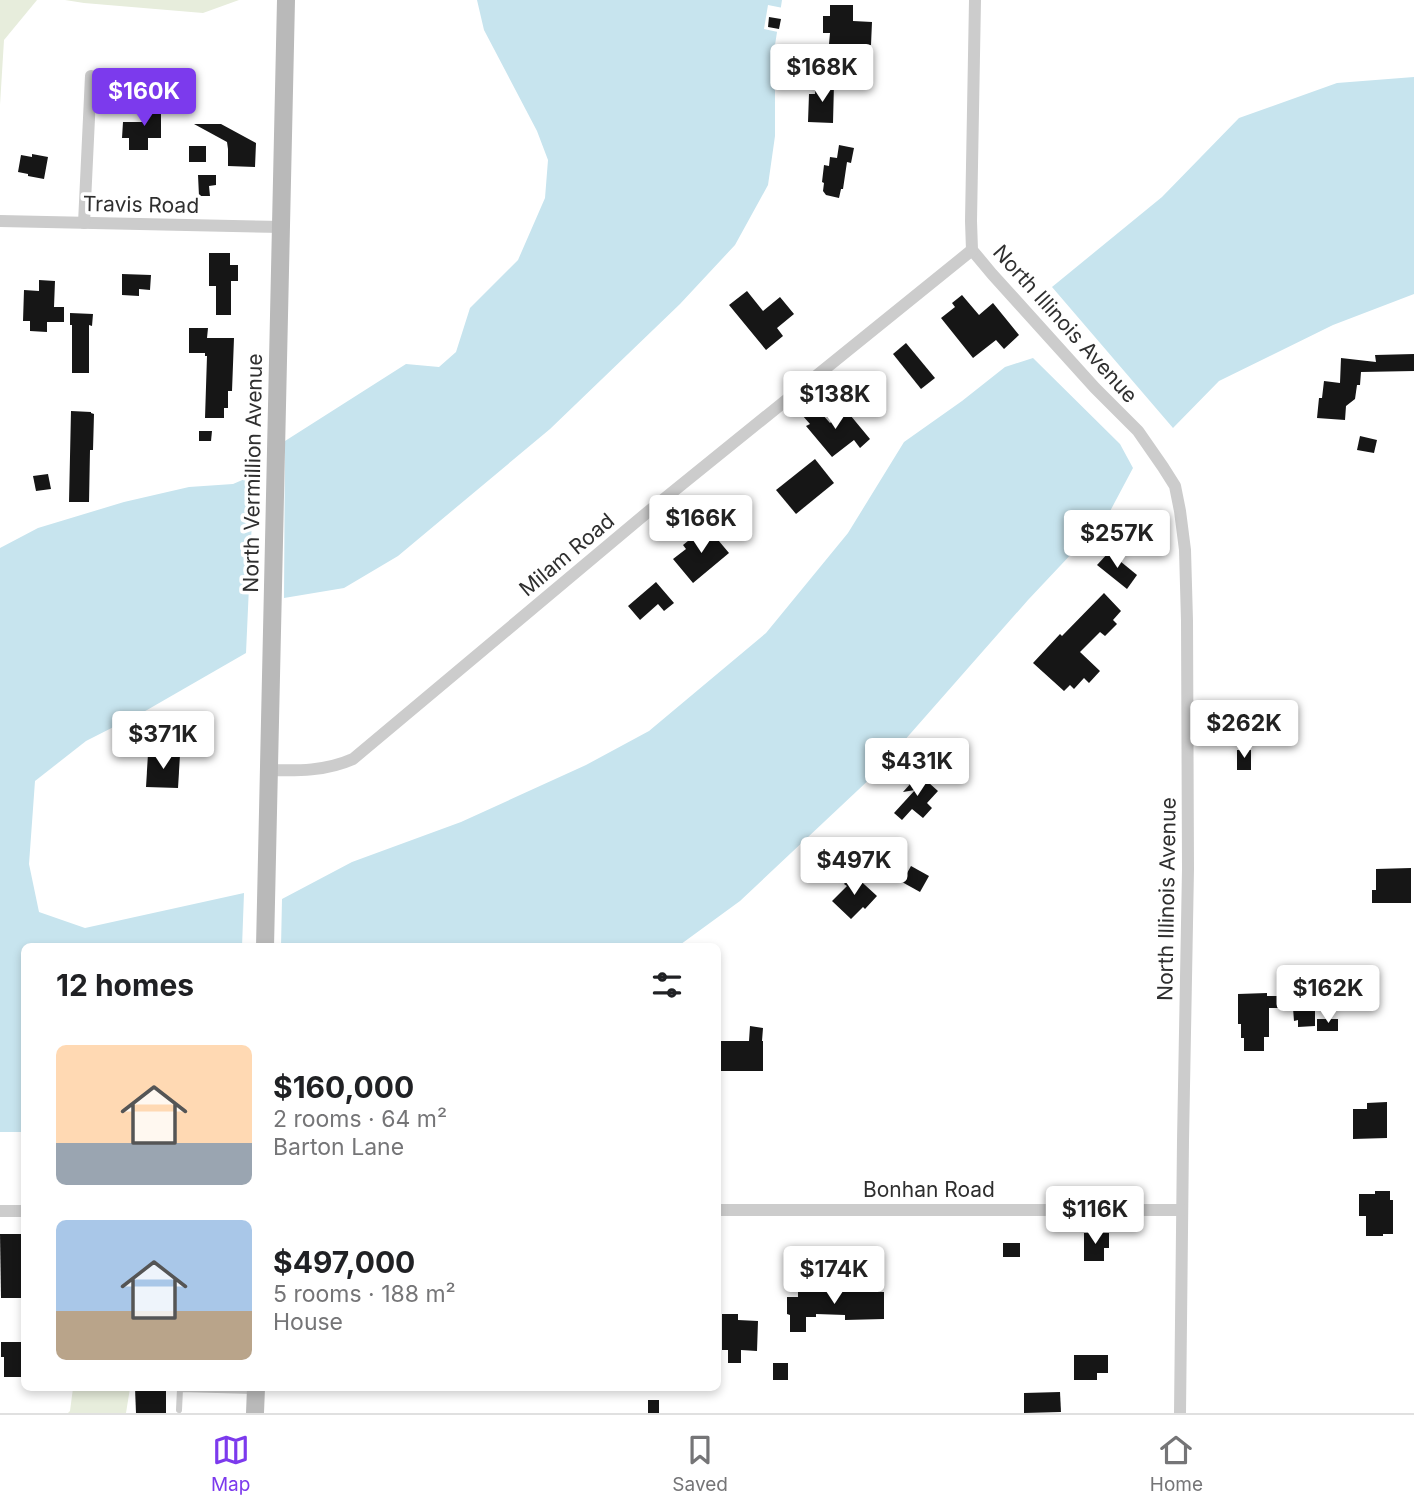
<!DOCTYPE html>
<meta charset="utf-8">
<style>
:root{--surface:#fff;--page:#f6f6f6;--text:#202124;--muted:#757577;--line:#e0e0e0;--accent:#7c3aed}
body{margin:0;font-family:Inter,sans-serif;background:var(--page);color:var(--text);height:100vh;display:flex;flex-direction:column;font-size:26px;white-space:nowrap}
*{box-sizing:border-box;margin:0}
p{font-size:23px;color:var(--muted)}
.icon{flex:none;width:38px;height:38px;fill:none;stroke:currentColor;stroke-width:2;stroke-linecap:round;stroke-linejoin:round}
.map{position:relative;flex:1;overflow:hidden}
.details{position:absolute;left:21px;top:943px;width:700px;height:448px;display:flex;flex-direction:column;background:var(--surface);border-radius:10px;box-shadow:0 4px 10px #0003}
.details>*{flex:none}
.price{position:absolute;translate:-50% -60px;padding:0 16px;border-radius:7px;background:#fff;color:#222;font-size:23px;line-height:46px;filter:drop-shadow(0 2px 4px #0008)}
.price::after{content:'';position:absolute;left:50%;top:42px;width:21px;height:16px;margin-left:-10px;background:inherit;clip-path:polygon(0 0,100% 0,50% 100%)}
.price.active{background:var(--accent);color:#fff}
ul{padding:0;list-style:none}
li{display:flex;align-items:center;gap:21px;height:175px;padding:0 35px}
li span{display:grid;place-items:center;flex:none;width:196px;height:140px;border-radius:10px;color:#555}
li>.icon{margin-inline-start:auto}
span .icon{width:84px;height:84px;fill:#fffc;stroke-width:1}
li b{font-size:30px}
h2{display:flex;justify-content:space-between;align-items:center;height:84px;padding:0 35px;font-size:30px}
.tab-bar{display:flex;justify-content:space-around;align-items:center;height:98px;border-top:2px solid var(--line);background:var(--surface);font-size:19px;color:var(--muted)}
.tab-bar a{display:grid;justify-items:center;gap:4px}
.tab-bar .active{color:var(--accent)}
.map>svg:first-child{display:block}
.green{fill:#e7eddc}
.water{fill:#c7e4ee}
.pier{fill:#fff}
.building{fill:#161616}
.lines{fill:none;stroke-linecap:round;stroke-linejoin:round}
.lane{stroke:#ccc;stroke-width:6}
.street{stroke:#ccc;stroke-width:12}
.secondary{stroke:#b9b9b9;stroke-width:18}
.labels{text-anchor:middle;stroke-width:7;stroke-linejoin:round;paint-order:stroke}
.street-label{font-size:21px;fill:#2f2f2f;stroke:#fff}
</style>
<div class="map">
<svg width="1414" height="1413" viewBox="0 0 1414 1413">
<rect width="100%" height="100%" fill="#fff"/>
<g class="green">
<path d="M0,0H37L4,40L0,105Z"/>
<path d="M65,0H239L203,13L84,3Z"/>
<path d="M73,1388H130L126,1413H68L70,1411Z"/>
</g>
<g class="water">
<path d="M477,0H782L775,45V136L768,185L735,245L680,304L550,429L398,556L344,588L284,598L285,441L406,364L439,367L456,352L470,308L518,260L545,198L548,160L537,131L484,30Z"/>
<path d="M1414,77V294L1333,325L1219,381L1173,428L1052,287L1162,197L1239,118L1337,83Z"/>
<path d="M1033,358L1120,444L1133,468L1108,515L1028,600L874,775L740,901L677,947H281L282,899L352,862L461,822L586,765L649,731L766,633L848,533L904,442L962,401L1005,367Z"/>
<path d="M254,475L246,653L147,710L86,741L35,781L29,864L39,912L85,928L244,893L242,947H24V1132H0V548L38,528L124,502L189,487L233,484Z"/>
</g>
<path class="pier" d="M768,5L783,8L778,32L764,29Z"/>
<g class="building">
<path d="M830,5H853V21L872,22L871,45L829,44L830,33H823V16H830Z"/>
<path d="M769,17L781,19L779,29L768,27Z"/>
<path d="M816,82L834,83L833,123L808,122L809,94H815Z"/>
<path d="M147,100H161V138H148V150H129V138H122L123,122H147Z"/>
<path d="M194,124H221L256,143L255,167L228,166V149L227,142Z"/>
<path d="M839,145L854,148L851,163L847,162L843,189H841L839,198L826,195L823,191L824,183L822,182L824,165L829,166L830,157L837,158Z"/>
<rect x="189" y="146" width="17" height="16"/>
<path d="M32,154L48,157L44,179L28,176V174L18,172L21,155L32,157Z"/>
<path d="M198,175H216V185L209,186L210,196H199Z"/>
<path d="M209,253H230V265H238V281H231V315H216V286H209Z"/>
<path d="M122,274L151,275L150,290L139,289V296L122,295Z"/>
<path d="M39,280L55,281L54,307H64V322H47V332L30,331V321H23L24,290L39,291Z"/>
<path d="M747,291L763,311L780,297L794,314L777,328L783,336L766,350L729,305Z"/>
<path d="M962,295L979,315L993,303L1019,335L1004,349L996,340L973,358L941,318L955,307L952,303Z"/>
<path d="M70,313L93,314L92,326L89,325V373H72V325H70Z"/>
<path d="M189,328H208L207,338H234L232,391H228V408H224V418H205L207,356H205V353H189Z"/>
<path d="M906,343L935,378L921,389L893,354Z"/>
<path d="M1414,354V371L1361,372L1360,385H1357L1355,399L1346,406L1345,420L1317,418L1319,398H1322L1324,381L1340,383L1341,358L1376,362L1375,355Z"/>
<path d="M814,405L830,423L846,410L870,439L860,448L854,440L832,457L806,426L810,424L802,415Z"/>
<path d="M71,411L91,412V413L94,414L93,450H90L89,502H69Z"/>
<path d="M199,431H212L211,441H199Z"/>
<path d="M1360,436L1377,440L1374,453L1357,450Z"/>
<path d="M815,459L834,483L796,514L776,490Z"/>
<path d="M48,474L51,489L36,491L33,476Z"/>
<path d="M708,528L729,553L693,583L673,559L686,549L683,545L694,536L695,537L700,533L701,535Z"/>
<path d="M1109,552L1137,575L1127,589L1097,565Z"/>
<path d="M656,582L674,603L664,611L658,604L640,620L628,606Z"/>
<path d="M1104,593L1121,611L1113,620L1117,624L1105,636L1100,632L1080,652L1100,671L1089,683L1084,678L1074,689L1070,685L1064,691L1033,663L1060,634L1062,636Z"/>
<rect x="1237" y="750" width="14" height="20"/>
<path d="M148,754L180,755L178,788L146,787Z"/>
<path d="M919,774L938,791L927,803L932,808L923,818L912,809L902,820L894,813L915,790L903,792Z"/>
<path d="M911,866L929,876L920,892L902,882Z"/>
<path d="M1411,868V903H1372V890H1376V869Z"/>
<path d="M853,874L877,896L865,909L863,907L851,919L832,901L847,886L844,884Z"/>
<path d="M1267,993V996H1313L1315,1004V1026L1298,1027V1020L1294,1021L1293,1008H1269V1037H1264V1051H1244V1038H1241V1024H1238V994Z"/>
<rect x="1317" y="1019" width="21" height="12"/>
<path d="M750,1026L763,1028L762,1041H763V1071H718V1041H749Z"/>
<path d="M1387,1102V1138L1353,1139V1109H1367V1103Z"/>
<path d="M1375,1191H1390V1200H1393V1234H1383V1236H1366V1216H1359V1194H1375Z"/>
<path d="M1084,1233H1109V1248H1104V1261H1084Z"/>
<path d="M0,1234H23L24,1298H1Z"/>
<rect x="1003" y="1243" width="17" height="14"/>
<path d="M798,1291L884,1292V1319L845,1320V1315L816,1314V1317H806V1332H790V1315L787,1314V1297H798Z"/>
<path d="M722,1314H738V1320L758,1321L757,1351L741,1350V1363H728V1350H722Z"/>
<path d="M1,1342H24V1377H4V1357H1Z"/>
<path d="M1074,1355H1108V1373H1097V1380H1074Z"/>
<rect x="773" y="1363" width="15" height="17"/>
<path d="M135,1388H166V1413H136Z"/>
<path d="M1060,1392L1061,1412L1024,1413V1393Z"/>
<rect x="648" y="1400" width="11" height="13"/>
</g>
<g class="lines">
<path class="lane" d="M179,1410L180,1389L254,1391"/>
<g class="street">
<path d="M975,0L971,221L972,250L992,274L1095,388L1138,431L1163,467L1175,486L1180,511L1185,550L1187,621L1188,869L1183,1141L1180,1413"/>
<path d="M0,221L282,227"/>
<path d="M84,223L91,76"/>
<path d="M269,770C298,771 326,771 353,759L649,511L972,250"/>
<path d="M718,1210H1182"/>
<path d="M0,1211H24"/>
</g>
<g class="secondary">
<path d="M265,947L286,0"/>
<path d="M255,1413L256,1388"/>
</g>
</g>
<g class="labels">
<g class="street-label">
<text transform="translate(141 205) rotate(1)" y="7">Travis Road</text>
<text transform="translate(1065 324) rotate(48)" y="7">North Illinois Avenue</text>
<text transform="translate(253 473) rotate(-89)" y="7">North Vermillion Avenue</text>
<text transform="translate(567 555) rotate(-40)" y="7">Milam Road</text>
<text transform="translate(1167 899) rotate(-89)" y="7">North Illinois Avenue</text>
<text x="929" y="1197">Bonhan Road</text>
</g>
</g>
</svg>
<b class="price" style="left:822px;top:104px">$168K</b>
<b class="price active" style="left:144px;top:128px">$160K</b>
<b class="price" style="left:835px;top:431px">$138K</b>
<b class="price" style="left:701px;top:555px">$166K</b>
<b class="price" style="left:1117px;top:570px">$257K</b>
<b class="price" style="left:1244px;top:760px">$262K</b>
<b class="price" style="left:163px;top:771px">$371K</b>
<b class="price" style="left:917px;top:798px">$431K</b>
<b class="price" style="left:854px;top:897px">$497K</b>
<b class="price" style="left:1328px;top:1025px">$162K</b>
<b class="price" style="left:1095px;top:1246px">$116K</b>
<b class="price" style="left:834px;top:1306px">$174K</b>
<section class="details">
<h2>12 homes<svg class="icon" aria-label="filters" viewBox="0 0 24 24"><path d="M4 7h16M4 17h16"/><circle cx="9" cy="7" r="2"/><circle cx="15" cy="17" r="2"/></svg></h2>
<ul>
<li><span style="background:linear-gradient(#ffd9b3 70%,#9aa5b1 0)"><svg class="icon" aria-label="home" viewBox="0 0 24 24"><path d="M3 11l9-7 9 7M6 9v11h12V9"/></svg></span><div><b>$160,000</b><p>2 rooms · 64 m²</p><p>Barton Lane</p></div></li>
<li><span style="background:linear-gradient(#a9c7e8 65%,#b9a48a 0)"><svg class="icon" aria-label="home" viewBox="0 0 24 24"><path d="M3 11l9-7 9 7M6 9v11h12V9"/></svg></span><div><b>$497,000</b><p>5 rooms · 188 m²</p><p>House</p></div></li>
</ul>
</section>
</div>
<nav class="tab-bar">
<a class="active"><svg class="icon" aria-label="map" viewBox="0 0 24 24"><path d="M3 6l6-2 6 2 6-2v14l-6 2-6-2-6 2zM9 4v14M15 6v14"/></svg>Map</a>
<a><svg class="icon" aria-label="saved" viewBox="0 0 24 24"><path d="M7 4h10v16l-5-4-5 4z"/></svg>Saved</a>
<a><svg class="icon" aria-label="home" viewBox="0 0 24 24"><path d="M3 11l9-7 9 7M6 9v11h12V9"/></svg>Home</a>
</nav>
